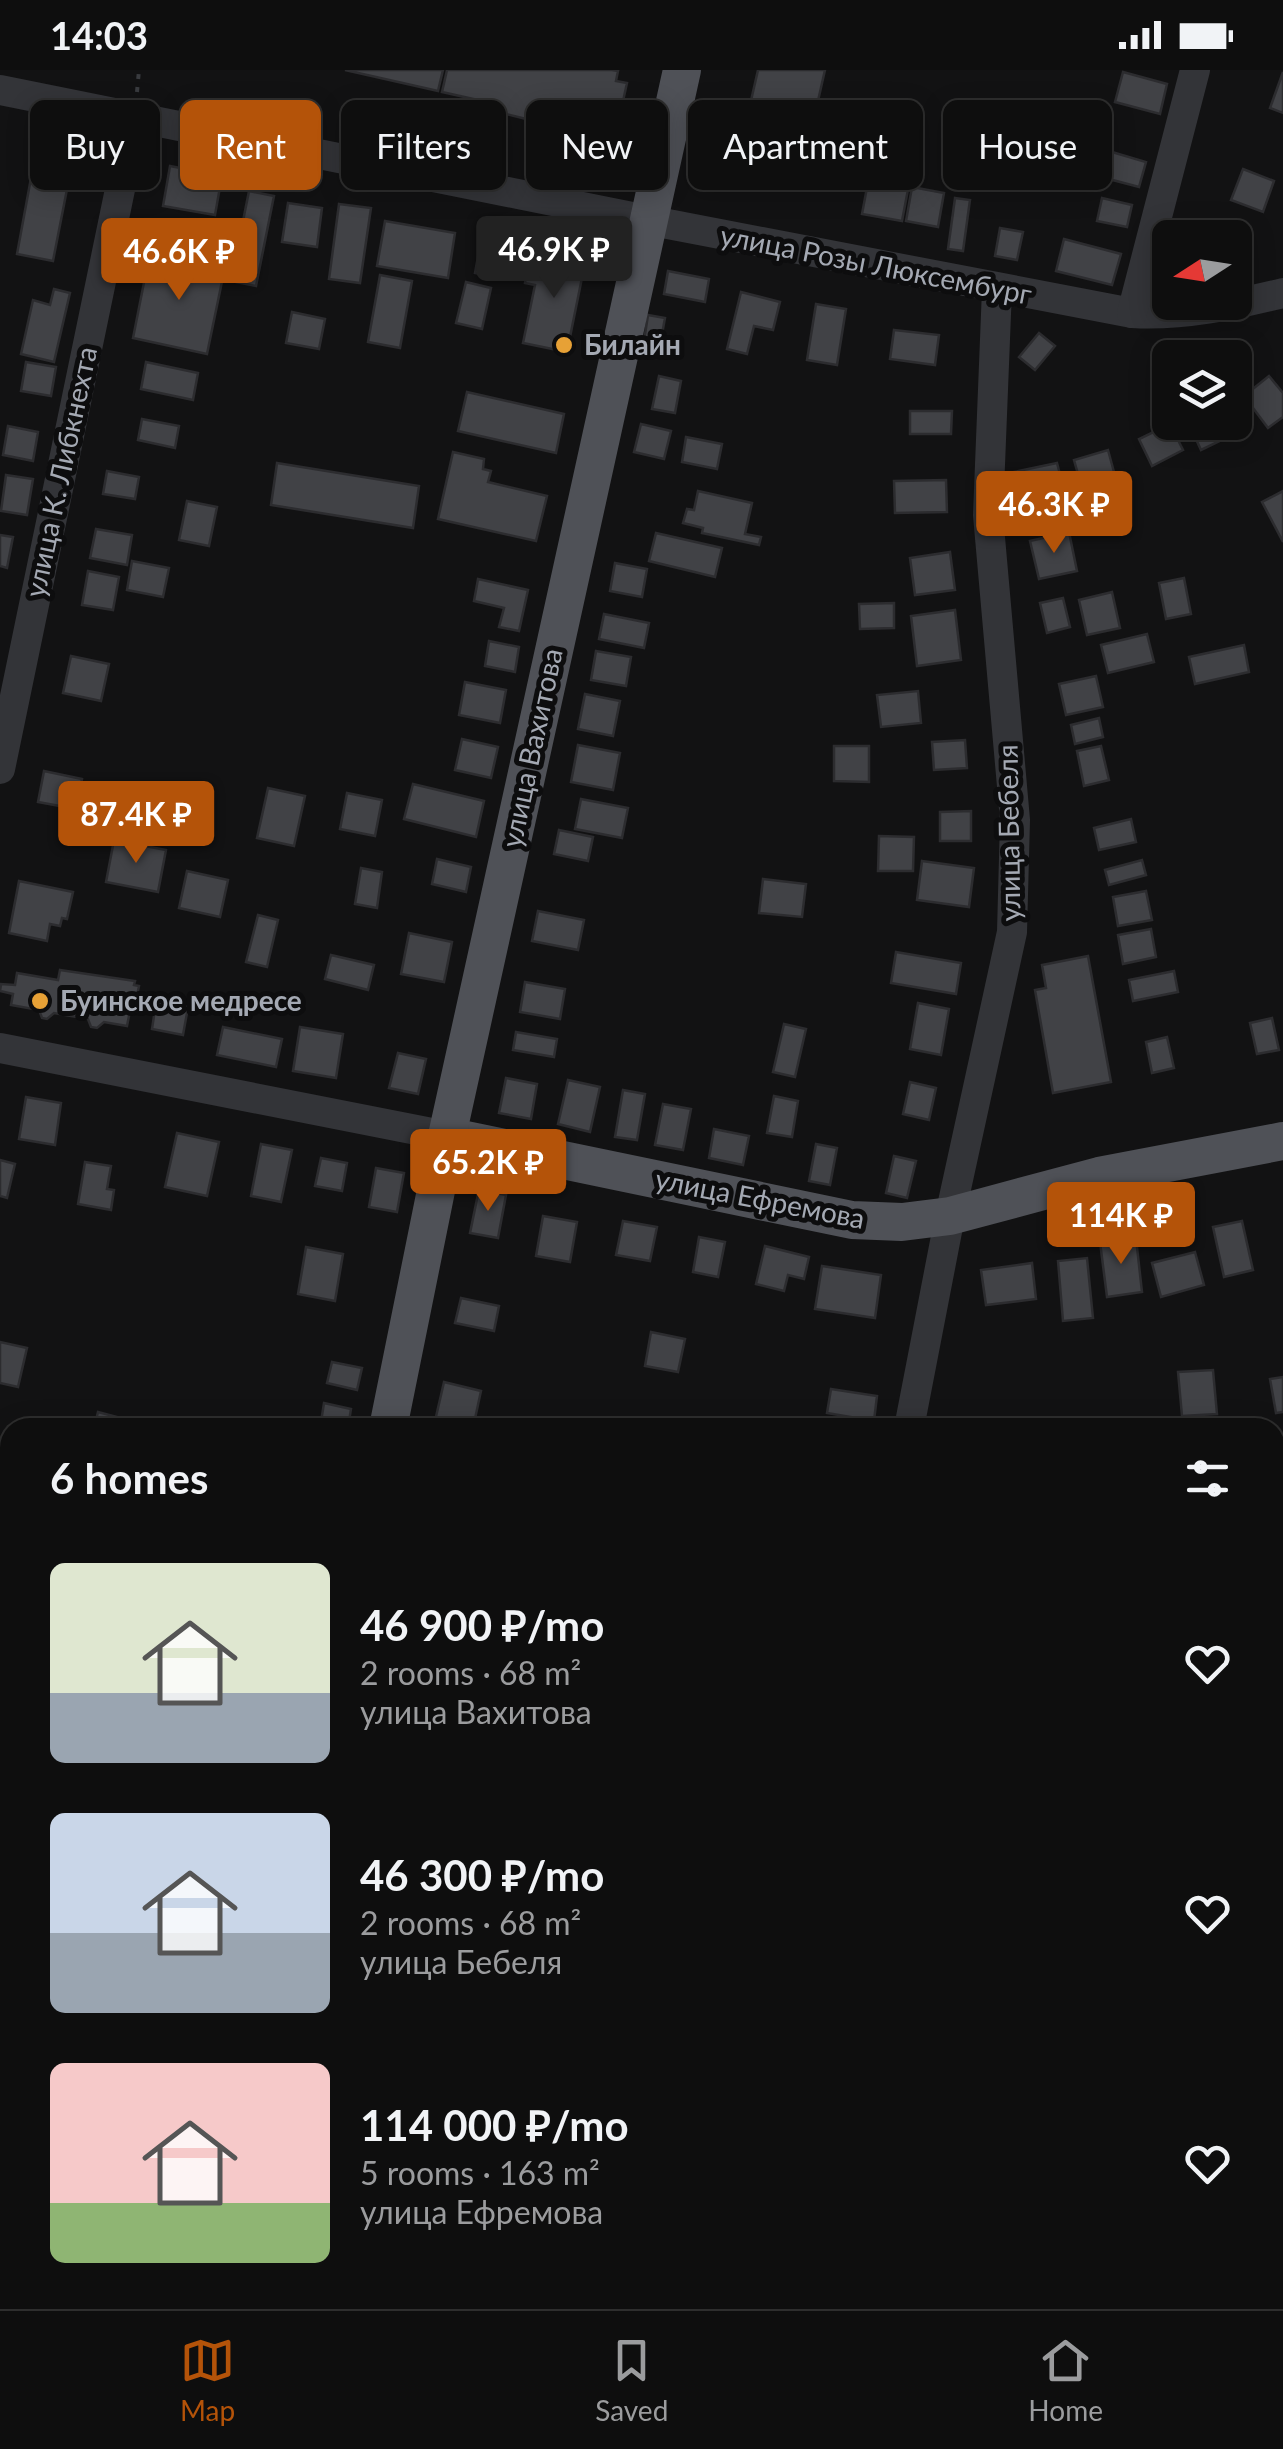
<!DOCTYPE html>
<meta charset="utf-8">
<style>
:root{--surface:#0e0e0e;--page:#171717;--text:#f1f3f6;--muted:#9b9c9e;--line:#2e2e2e;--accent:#b45309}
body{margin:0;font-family:Lato,sans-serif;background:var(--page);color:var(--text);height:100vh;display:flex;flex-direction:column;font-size:38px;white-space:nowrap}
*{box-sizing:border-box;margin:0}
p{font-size:32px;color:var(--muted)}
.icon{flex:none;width:55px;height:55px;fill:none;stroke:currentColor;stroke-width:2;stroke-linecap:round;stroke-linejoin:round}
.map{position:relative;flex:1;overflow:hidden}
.details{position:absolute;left:0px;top:1348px;width:1285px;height:892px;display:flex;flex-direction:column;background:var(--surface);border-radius:30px 30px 0 0;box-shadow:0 5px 25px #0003,0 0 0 2px var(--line)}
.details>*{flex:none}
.banner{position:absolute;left:30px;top:30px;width:1225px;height:90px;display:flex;gap:20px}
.needle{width:65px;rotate:258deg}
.buttons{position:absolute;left:1152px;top:150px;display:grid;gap:20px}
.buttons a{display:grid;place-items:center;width:100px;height:100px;border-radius:15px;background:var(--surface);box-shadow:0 5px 25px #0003,0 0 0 2px var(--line);font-size:50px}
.price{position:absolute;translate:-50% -85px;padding:0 22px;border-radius:10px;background:var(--accent);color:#fff;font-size:32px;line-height:65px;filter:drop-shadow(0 2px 5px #0008)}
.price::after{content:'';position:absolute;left:50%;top:60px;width:30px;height:22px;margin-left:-15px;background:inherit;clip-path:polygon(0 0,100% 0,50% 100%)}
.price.on{background:#222;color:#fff}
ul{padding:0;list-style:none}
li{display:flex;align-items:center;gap:30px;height:250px;padding:0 50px}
li span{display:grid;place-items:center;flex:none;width:280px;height:200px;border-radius:15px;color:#555}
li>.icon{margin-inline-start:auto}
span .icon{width:120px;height:120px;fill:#fffc;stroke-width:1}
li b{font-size:42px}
h2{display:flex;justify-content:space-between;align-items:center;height:120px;padding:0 50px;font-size:42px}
.tag{padding:0 35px;border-radius:15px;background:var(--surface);box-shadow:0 5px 25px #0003,0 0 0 2px var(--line);font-size:35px;line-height:90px}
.tag.on{background:var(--accent);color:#fff}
.status{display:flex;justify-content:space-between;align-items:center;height:70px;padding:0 50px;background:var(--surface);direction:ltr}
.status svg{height:28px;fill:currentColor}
.tabs{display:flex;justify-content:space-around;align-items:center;height:140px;border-top:2px solid var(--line);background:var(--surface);font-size:28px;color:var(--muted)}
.tabs a{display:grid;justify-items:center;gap:5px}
.tabs .on{color:var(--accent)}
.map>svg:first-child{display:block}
.building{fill:#414246;stroke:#2c2c2f;stroke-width:2.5}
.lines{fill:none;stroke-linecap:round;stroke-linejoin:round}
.path{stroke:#393b3f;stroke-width:4;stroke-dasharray:5 8;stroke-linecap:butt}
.minor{stroke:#333438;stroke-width:30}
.major{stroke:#4f5157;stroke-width:38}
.poi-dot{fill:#e7a136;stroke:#0d0d0e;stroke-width:4}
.labels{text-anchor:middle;stroke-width:10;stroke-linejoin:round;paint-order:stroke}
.street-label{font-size:28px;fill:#a4a9b3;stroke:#0d0d0e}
.poi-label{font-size:28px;font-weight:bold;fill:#a4a9b3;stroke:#0d0d0e;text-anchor:start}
</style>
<div class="status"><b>14:03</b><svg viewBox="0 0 49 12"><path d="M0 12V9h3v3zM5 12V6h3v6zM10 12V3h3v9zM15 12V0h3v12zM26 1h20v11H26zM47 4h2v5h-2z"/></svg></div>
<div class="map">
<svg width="1283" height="2239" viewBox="0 0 1283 2239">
<rect width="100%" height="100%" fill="#121213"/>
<g class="building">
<path d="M345,0H443L438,21Z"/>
<path d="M447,0H612L618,1L616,11L627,13L618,54L607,51L605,60L528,42L526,49L498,42L500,35L442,22Z"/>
<path d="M758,0H825L808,75L744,61Z"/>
<path d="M1123,2L1167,14L1160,44L1115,32Z"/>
<path d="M1283,2V43L1270,38Z"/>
<path d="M840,65L865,70L861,90L836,85Z"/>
<path d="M874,80L914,88L902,151L862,144Z"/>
<path d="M1112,82L1146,92L1139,117L1105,108Z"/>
<path d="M170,96L222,106L215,145L163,136Z"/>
<path d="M33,97L70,104L53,191L17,184Z"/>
<path d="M1243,99L1274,111L1263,142L1231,130Z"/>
<path d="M912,117L944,123L938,157L906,151Z"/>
<path d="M249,121L274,126L256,216L231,211Z"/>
<path d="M955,128L970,130L963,181L948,179Z"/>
<path d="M1102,128L1132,135L1127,157L1097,151Z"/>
<path d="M288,133L322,138L317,177L282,172Z"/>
<path d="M339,134L371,138L360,213L329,209Z"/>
<path d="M385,151L455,163L448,208L377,196Z"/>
<path d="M1000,158L1023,162L1017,190L995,186Z"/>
<path d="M1064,169L1121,184L1112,215L1056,201Z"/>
<path d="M546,180L586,188L567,282L523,273L535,215L525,213L527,198L541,202Z"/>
<path d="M479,181L513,187L509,209L475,203Z"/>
<path d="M150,182L225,197L207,284L133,268Z"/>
<path d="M668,201L709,209L705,232L664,224Z"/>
<path d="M380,205L412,211L400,278L368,272Z"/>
<path d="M466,212L491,218L482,259L456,253Z"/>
<path d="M54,219L70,223L54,292L21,284L33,230L50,235Z"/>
<path d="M741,222L780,232L773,260L754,256L747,284L727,279Z"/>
<path d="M816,234L846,239L837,295L807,290Z"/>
<path d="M292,242L325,249L319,279L286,273Z"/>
<path d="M648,245L665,248L658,286L642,284Z"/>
<path d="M894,260L939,265L935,295L890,289Z"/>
<path d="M1039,263L1055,276L1035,300L1019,287Z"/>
<path d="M26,292L56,297L51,326L21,321Z"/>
<path d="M146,292L198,303L193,330L141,319Z"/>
<path d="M659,306L681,311L675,343L652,339Z"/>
<path d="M1269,306L1283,323V347L1268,358L1244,326Z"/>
<path d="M467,322L564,344L556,383L458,361Z"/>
<path d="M910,341H952L951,364H910Z"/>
<path d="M142,349L179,356L175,378L138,370Z"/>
<path d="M1188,352H1216L1224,369L1201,380Z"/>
<path d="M641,354L671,361L664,389L634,382Z"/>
<path d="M1170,354L1183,380L1152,396L1139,369Z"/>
<path d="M8,356L38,362L33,391L3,385Z"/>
<path d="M686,367L722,374L717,399L682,392Z"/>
<path d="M1108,380L1117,413L1083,422L1074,390Z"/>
<path d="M453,382L484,389L483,399L491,401L488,412L547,426L536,471L438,449Z"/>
<path d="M277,393L419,416L413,458L271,435Z"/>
<path d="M1057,393L1061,408L1035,414L1042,444L1024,448L1014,402Z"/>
<path d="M107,401L139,407L135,429L103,424Z"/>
<path d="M6,405L33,409L27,445L1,441Z"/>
<path d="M946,410L947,442L895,443L894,411Z"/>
<path d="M698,421L752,433L745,464L761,467L759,475L702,463L703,458L683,453L687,439L694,440Z"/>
<path d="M1283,421V472L1262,432Z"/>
<path d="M187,431L217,437L209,476L179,470Z"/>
<path d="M96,459L132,465L127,495L90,488Z"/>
<path d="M1069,462L1077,501L1039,509L1030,471Z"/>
<path d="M656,463L722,478L715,507L649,491Z"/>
<path d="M0,465L13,467L7,498L0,496Z"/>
<path d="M950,482L955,520L915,525L910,488Z"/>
<path d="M132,491L169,498L163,527L127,520Z"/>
<path d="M615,493L647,499L642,527L610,521Z"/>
<path d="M88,501L119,507L113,540L82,535Z"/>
<path d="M1184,508L1191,544L1166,549L1159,513Z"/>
<path d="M478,509L528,520L519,561L499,557L504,538L474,531Z"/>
<path d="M1112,522L1120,558L1087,565L1079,530Z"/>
<path d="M1063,528L1070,557L1047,563L1040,533Z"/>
<path d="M894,533V558L860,559L859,534Z"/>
<path d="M955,540L961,590L917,596L911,546Z"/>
<path d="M604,544L649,553L644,578L599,569Z"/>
<path d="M1147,564L1154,592L1108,603L1101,575Z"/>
<path d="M489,571L519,577L515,602L485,596Z"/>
<path d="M1244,575L1249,602L1195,614L1189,587Z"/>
<path d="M596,581L631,587L626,616L591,610Z"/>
<path d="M71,586L109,594L101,631L63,623Z"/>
<path d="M1096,606L1103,637L1066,645L1059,614Z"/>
<path d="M465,612L506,620L500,653L459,645Z"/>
<path d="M918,621L921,653L881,657L877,625Z"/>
<path d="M585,624L620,631L613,666L578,659Z"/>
<path d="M1099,648L1103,667L1075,674L1071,655Z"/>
<path d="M462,669L498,677L491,708L455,700Z"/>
<path d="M965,670L967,698L934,700L932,672Z"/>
<path d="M578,675L620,683L613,720L571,712Z"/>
<path d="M834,676H869V712L834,711Z"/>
<path d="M1101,676L1109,710L1084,716L1077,681Z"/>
<path d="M44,701L82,709L76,739L38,732Z"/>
<path d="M413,714L484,731L476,767L404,749Z"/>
<path d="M268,718L305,726L294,776L257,768Z"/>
<path d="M347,723L382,730L375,766L340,759Z"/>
<path d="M581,729L628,738L622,768L575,759Z"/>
<path d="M971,741V771H940V742Z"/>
<path d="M1131,749L1136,772L1099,780L1094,758Z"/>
<path d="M559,760L593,767L588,791L554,784Z"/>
<path d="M879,766L914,767L913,801H878Z"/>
<path d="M114,770L166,780L158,822L106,812Z"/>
<path d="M437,789L471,797L466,822L432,814Z"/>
<path d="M1142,790L1146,805L1109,815L1105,800Z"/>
<path d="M922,791L974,798L969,837L917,830Z"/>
<path d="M361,798L382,802L377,838L355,834Z"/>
<path d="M187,801L228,810L220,847L179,838Z"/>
<path d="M763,809L806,814L802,847L759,843Z"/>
<path d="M19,811L73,822L67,849L62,848L60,856L50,854L47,871L9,863Z"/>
<path d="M1146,821L1152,850L1118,856L1113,827Z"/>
<path d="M538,841L584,850L578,880L532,871Z"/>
<path d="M258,845L278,850L267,897L246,892Z"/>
<path d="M1151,859L1156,887L1123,894L1118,865Z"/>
<path d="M409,863L452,872L444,912L401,904Z"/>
<path d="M896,882L961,893L956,924L891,913Z"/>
<path d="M331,885L374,895L368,920L325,909Z"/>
<path d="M1088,886L1111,1012L1053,1023L1035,920L1046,918L1042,895Z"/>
<path d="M60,900L135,911L134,915L139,916L135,936H131L127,956L104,952L97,958L91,957L88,949L54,943L47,949L42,948L39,940L11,935L13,924L0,921L1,914L15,915L17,903L58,910Z"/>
<path d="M1174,901L1178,922L1133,931L1129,910Z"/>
<path d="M525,912L565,919L560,949L520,942Z"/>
<path d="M157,926L189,932L183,965L152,959Z"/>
<path d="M918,933L949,939L941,985L910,979Z"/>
<path d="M1272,948L1279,980L1257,984L1250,953Z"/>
<path d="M784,954L806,959L795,1007L773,1002Z"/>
<path d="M223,957L282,969L276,997L217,985Z"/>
<path d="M300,957L343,964L336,1008L293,1001Z"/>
<path d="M516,962L557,969L554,987L513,980Z"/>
<path d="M1167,967L1174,998L1152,1003L1146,972Z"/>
<path d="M398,983L426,989L418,1024L389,1018Z"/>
<path d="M506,1008L537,1014L531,1049L499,1043Z"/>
<path d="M568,1010L600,1017L590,1062L558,1054Z"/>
<path d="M910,1012L936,1018L929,1050L903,1044Z"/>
<path d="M623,1020L645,1024L637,1070L615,1067Z"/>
<path d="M774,1026L798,1031L792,1067L767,1063Z"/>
<path d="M26,1027L61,1033L55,1075L19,1069Z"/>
<path d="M663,1034L691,1039L683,1080L655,1075Z"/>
<path d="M714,1059L749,1066L743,1095L709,1088Z"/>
<path d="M177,1063L219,1072L207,1126L165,1117Z"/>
<path d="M261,1074L292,1080L281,1132L251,1126Z"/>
<path d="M816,1074L837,1078L830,1115L809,1111Z"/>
<path d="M894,1086L916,1091L907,1128L886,1123Z"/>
<path d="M321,1088L347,1093L342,1121L315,1116Z"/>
<path d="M0,1090L15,1094L7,1128L0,1126Z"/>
<path d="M85,1092L111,1096L107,1119L114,1120L111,1140L78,1134Z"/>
<path d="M376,1098L404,1103L397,1142L369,1137Z"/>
<path d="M479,1119L506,1125L498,1168L470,1163Z"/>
<path d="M543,1146L577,1152L570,1192L536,1186Z"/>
<path d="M623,1151L657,1157L650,1191L616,1185Z"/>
<path d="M1242,1151L1253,1200L1224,1207L1213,1157Z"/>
<path d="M699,1167L725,1172L718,1207L693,1202Z"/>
<path d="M1136,1168L1142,1222L1107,1227L1100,1172Z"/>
<path d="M765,1176L809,1187L804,1209L788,1205L784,1221L756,1214Z"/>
<path d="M306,1177L343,1184L335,1231L298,1224Z"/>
<path d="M1195,1182L1204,1215L1161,1227L1152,1193Z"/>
<path d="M1087,1188L1093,1248L1063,1251L1058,1191Z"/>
<path d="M1032,1193L1036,1229L986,1235L981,1200Z"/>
<path d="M822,1196L881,1205L875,1248L815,1239Z"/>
<path d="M461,1228L499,1236L494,1261L455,1253Z"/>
<path d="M651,1262L685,1269L678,1302L645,1296Z"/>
<path d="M0,1272L27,1278L18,1317L0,1313Z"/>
<path d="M332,1292L362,1298L357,1320L327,1313Z"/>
<path d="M1213,1300L1217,1344L1182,1346L1178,1302Z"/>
<path d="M1283,1307V1342L1276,1343L1270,1309Z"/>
<path d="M444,1312L481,1321L473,1358L435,1351Z"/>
<path d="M831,1319L877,1326L874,1351L827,1343Z"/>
<path d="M324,1333L351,1339L348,1358H320Z"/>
<path d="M98,1342L140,1353L138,1358H94Z"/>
<rect x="1275" y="1786" width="8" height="38"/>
<rect x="1275" y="2150" width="8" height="39"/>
<path d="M257,2230H301L299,2239H255Z"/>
<path d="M363,2230H397L395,2239H361Z"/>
<path d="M434,2230H453L473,2234L472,2239H432Z"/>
<path d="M609,2230H672L671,2239H651Z"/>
<path d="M888,2230H921L920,2239H886Z"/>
<path d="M1011,2230H1039L1037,2239H1009Z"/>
</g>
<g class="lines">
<path class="path" d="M137,22L139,0"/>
<g class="minor">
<path d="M0,20L647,150L1132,243C1184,246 1232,235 1283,223"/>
<path d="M1132,243L1195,0"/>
<path d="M0,699L135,47"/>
<path d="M0,978L447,1066"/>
<path d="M909,1358L950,1146L1012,862L1015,750L988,445L997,219"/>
<path d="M1275,1695L1283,1696"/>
<path d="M0,2193L10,2195"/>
<path d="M1275,2216L1283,2217"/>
<path d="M161,2230L198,2239"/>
<path d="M720,2239L722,2230"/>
</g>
<g class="major">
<path d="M447,1066L852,1150L902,1152L950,1146L1099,1106L1283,1071"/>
<path d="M388,1358L447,1066L682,0"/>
<path d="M209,2239L210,2230"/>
</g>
</g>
<g class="poi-dot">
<circle cx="564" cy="275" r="10"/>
<circle cx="40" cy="931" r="10"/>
</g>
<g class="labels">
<g class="street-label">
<text transform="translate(876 195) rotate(11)" y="10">улица Розы Люксембург</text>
<text transform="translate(61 402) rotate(-78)" y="10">улица К. Либкнехта</text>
<text transform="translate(532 678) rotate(-78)" y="10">улица Вахитова</text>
<text transform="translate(1009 763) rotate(-91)" y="10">улица Бебеля</text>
<text transform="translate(760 1129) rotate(11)" y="10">улица Ефремова</text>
</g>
<g class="poi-label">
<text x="584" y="285">Билайн</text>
<text x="60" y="941">Буинское медресе</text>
</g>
</g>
</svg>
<div class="buttons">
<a><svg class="needle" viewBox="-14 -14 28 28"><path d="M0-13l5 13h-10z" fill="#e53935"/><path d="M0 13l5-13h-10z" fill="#9b9c9e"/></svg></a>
<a><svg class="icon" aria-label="layers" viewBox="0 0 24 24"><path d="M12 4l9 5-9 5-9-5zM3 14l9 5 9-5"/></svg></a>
</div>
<b class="price on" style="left:554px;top:231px">46.9K ₽</b>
<b class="price" style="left:179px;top:233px">46.6K ₽</b>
<b class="price" style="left:1054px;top:486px">46.3K ₽</b>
<b class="price" style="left:136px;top:796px">87.4K ₽</b>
<b class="price" style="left:488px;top:1144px">65.2K ₽</b>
<b class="price" style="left:1121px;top:1197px">114K ₽</b>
<div class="banner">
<a class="tag">Buy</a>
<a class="tag on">Rent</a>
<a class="tag">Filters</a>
<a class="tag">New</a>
<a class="tag">Apartment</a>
<a class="tag">House</a>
</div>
<section class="details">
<h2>6 homes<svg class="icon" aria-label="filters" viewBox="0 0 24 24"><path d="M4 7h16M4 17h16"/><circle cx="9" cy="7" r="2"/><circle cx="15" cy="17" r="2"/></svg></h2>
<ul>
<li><span style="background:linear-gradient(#dfe7d0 65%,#9aa5b1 0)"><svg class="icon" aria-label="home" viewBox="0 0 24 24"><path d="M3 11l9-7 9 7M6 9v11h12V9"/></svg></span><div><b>46 900 ₽/mo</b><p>2 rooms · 68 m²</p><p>улица Вахитова</p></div><svg class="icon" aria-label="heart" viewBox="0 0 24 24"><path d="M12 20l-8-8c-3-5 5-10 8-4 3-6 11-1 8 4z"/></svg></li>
<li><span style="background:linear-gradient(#c9d6e8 60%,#9aa5b1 0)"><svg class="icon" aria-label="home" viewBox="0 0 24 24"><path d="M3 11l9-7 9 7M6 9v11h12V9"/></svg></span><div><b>46 300 ₽/mo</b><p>2 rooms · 68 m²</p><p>улица Бебеля</p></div><svg class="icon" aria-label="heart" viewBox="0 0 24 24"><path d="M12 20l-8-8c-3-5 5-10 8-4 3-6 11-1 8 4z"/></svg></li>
<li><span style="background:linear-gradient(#f6c9c9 70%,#8fb573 0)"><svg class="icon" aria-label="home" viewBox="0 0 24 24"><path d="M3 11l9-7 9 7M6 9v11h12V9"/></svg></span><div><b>114 000 ₽/mo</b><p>5 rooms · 163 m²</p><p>улица Ефремова</p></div><svg class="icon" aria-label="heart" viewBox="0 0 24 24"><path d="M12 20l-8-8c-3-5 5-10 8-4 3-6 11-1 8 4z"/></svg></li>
</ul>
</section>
</div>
<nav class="tabs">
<a class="on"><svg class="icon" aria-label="map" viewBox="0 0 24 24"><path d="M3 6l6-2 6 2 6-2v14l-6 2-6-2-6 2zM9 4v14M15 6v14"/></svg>Map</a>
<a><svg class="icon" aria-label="saved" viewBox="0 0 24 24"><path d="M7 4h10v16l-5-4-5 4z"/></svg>Saved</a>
<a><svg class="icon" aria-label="home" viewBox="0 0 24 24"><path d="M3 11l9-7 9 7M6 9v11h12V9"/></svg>Home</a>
</nav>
